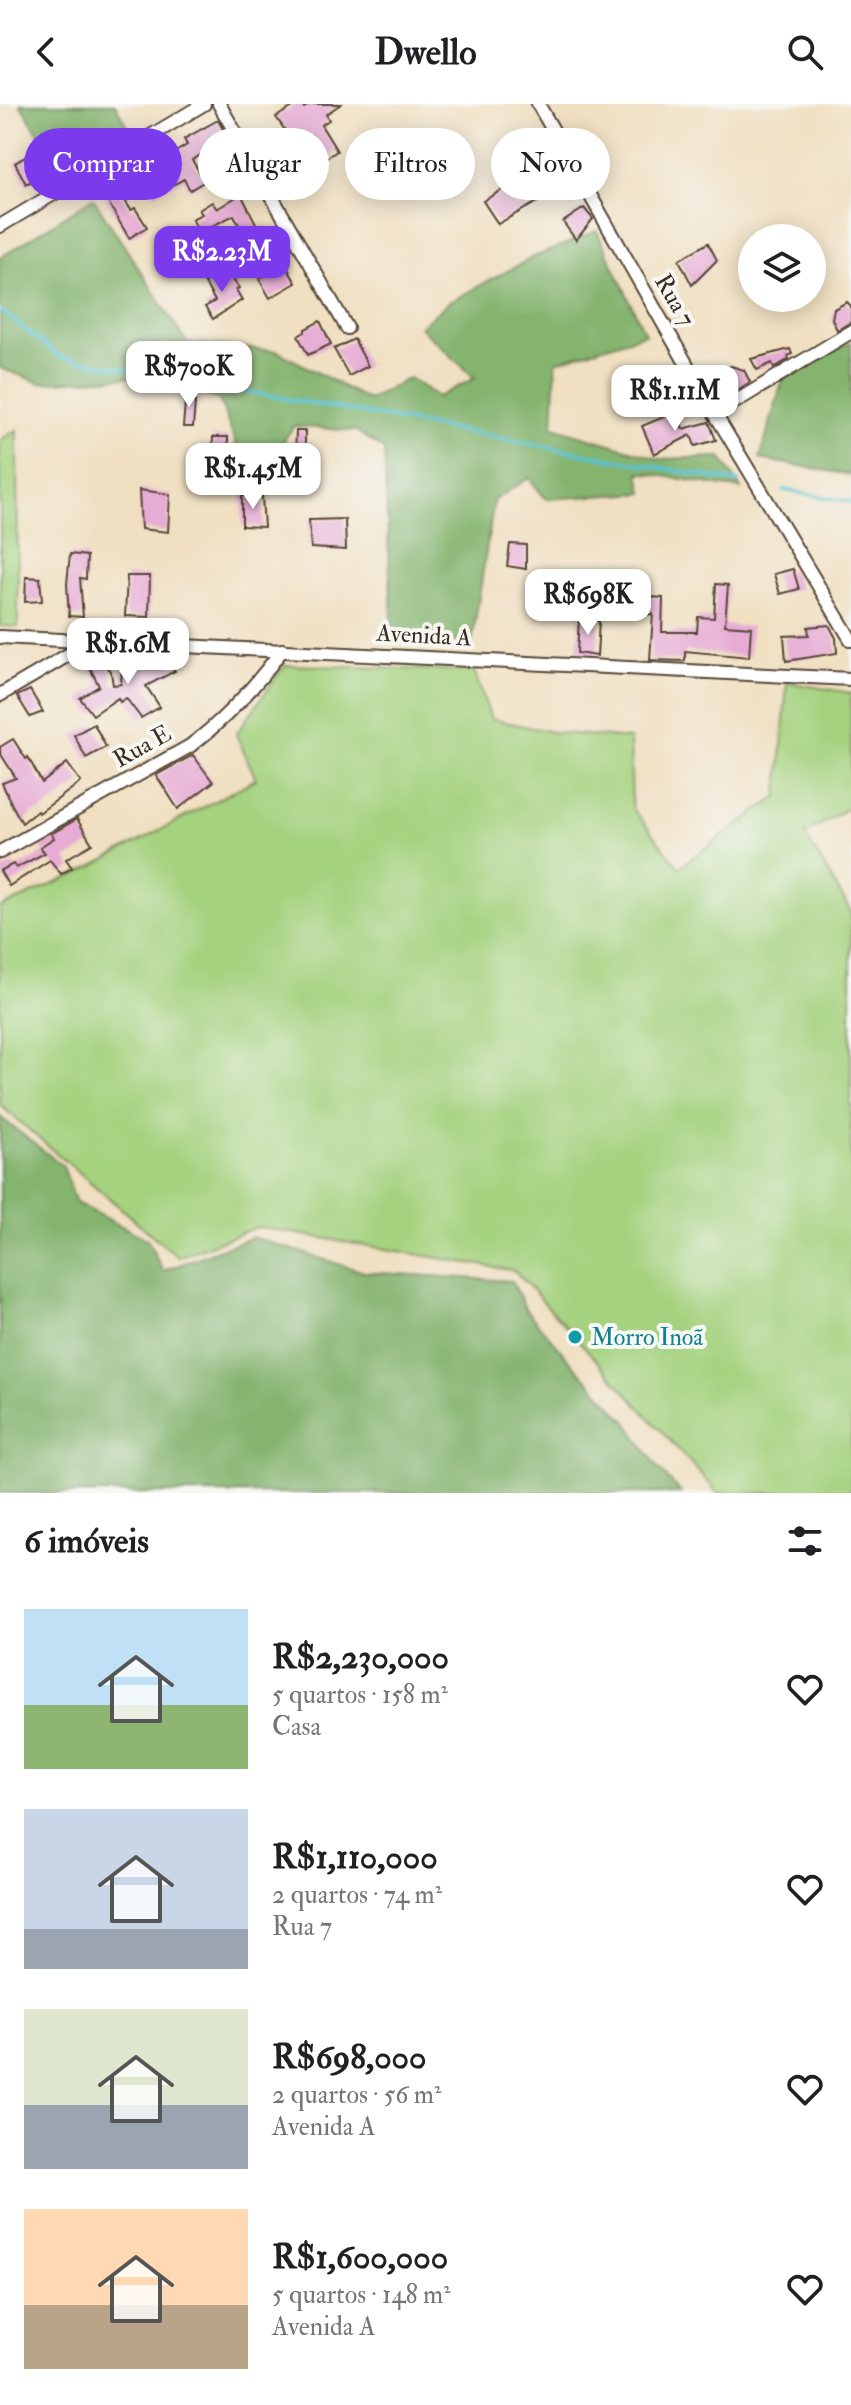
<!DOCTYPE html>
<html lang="pt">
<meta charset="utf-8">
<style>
:root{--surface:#fff;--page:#f2f2f2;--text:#202124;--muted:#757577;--accent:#7c3aed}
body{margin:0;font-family:"IM FELL Double Pica",serif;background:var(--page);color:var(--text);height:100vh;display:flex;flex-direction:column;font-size:30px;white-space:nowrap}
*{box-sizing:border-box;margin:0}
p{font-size:26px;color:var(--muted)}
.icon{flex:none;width:44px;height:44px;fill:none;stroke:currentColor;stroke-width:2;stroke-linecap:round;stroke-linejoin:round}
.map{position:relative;height:1389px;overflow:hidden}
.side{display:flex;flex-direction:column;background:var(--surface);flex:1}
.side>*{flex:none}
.hud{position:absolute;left:24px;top:24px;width:804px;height:72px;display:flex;gap:16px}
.buttons{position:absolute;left:738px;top:120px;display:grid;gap:16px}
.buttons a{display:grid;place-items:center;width:88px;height:88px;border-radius:50%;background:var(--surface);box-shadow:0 4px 20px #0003;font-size:40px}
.price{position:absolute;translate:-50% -68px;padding:0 18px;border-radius:16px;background:#fff;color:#222;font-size:26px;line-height:52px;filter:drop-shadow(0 2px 4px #0008)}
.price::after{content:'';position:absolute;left:50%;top:48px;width:24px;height:18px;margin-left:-12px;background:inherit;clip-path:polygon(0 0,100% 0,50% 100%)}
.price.selected{background:var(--accent);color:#fff}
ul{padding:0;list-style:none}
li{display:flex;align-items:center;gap:24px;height:200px;padding:0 24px}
li span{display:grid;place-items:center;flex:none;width:224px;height:160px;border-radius:0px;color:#555}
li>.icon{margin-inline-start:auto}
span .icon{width:96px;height:96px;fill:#fffc;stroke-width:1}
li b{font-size:34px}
h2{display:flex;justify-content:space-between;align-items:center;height:96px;padding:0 24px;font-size:34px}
.tag{padding:0 28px;border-radius:36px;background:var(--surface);box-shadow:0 4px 20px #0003;font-size:28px;line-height:72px}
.tag.selected{background:var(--accent);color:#fff}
header{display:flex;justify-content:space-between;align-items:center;height:104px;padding:0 24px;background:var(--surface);font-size:36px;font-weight:700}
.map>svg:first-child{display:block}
.green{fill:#a5d27f;stroke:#707e4e;stroke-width:2}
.forest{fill:#84b46e;stroke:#606f46;stroke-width:2}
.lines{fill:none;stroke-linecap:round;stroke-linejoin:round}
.stream{stroke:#57c2d1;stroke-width:4}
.building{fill:#e7acd4}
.street-casing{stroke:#564536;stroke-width:16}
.street{stroke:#fff;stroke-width:12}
.culture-dot{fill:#0f9aa8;stroke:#f6f6f2;stroke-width:3}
.labels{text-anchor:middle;stroke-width:8;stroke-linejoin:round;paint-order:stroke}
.street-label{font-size:24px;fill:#3b2a1e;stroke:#f6f6f2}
.culture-label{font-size:24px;fill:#0d838f;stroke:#f6f6f2;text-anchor:start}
</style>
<header><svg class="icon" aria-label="back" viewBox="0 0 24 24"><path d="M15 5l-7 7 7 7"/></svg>Dwello<svg class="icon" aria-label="search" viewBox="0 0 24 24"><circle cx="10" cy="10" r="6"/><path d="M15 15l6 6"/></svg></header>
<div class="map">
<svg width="851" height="1389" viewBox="0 0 851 1389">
<rect width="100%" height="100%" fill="#f6f6f2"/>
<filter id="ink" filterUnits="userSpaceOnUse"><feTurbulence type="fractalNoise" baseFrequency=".0125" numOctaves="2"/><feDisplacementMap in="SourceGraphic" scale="16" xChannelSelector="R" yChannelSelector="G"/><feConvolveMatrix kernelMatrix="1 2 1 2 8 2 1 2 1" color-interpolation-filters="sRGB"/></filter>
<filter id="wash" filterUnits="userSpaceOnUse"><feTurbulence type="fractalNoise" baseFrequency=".006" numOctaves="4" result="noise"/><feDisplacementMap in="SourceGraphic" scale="32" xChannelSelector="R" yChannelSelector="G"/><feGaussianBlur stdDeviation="1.8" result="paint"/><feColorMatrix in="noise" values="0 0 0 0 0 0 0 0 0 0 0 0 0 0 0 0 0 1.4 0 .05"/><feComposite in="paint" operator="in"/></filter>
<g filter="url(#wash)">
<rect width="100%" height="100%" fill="#f0dfc0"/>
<g class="green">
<path d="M17,326L18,523L0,522V336Z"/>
<path d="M285,561L474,567L491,615L552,628L630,635L632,704L679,763L778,692L787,578L851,589V702L805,730L851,808V1389H718L515,1167L257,1123L178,1153L0,1001V804L86,766L256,675L236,630Z"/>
</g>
<g class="forest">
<path d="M20,0H115L128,24L59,62Z"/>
<path d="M93,94L187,239L277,247L368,296L409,274L438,293L475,274L420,223L449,198L532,154L597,127L645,230L556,258L553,323L660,355L721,353L741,385L639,368L643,389L546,395L529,374L494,396L472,538L393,535L384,346L356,327L294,322L280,342L239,348L219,295L129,273L41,279L0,264V154Z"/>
<path d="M851,238V371L760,355L783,274Z"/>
<path d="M0,1013L63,1062L76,1099L147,1135L163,1167L252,1133L364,1168L512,1177L526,1206L577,1265L626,1317L659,1365L681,1389H0Z"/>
</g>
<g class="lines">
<g class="stream">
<path d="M0,206L60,253L738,378"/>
<path d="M784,386L851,398"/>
</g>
</g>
<g id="blocks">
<g class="building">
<path d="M298,0H301L304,4L310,0H341L326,10L329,16L321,21L337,47L326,54L311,31L295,41L276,13Z"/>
<path d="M218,16L231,40L219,47L229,60L221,66L208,47L192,56L205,77L190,86L184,75L155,90L143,68L170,54L169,52L187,41L184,35Z"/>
<path d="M27,52L38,74L26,80L15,59Z"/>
<path d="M540,64L553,89L498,120L483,97Z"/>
<path d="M115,81L131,106L135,104L147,123L129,134L102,88Z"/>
<path d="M241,90L267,141L241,155L242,156L231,162L223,148L246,135L234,111L208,124L218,140L209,145L192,115L202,110L199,106L212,98L217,105Z"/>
<path d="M584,104L593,115L576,136L563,118Z"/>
<path d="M708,139L717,156L692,181L679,156Z"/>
<path d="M285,160L296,179L270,194L259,175Z"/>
<path d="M226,166L239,184L236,186L242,196L213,215L205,203L215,197L204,178Z"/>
<path d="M847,198L851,202V218L837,226L832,215L834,205Z"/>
<path d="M320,217L331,240L308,251L298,232L305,228V225Z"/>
<path d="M354,235L368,262L349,272L334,245Z"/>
<path d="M790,245L792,250L788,252L789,255L774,264L772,259L757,266L751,255Z"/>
<path d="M731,262L744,266L750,278L736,287L728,275L716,278L714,269Z"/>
<path d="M186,286L196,287L193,323H183Z"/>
<path d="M676,308L683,325L709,318L716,336L695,342L691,331L654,350L642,322Z"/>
<path d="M296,327H305V355H297L296,388L271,387L273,361H256V352L295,349Z"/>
<path d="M213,333H228V358L212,357Z"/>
<path d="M139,386L170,390L168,428L141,425Z"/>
<path d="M242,392H262L264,423L242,422Z"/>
<path d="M345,415L346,446L311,444L309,416Z"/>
<path d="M510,440L526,441V465L507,462Z"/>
<path d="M70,450L87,452L86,475L80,474L83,513L69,512L67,480Z"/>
<path d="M793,465L799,485L780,490L774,470Z"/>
<path d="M127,472H150L149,513L125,512Z"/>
<path d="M26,473L40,474L42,497L25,498Z"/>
<path d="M716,480L728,481L725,521L751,523L749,553L685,547V557L650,556L653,510L618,511V508L593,506L594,490L618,493V490L663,494L662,528H697L698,513L714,514Z"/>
<path d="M579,515L599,517L597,552L577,549Z"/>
<path d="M829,521L836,534L837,549L786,557L784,532L809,531L808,523Z"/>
<path d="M164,551L175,567L146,582L160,603L141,614L126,594L120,598L118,594L93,611L80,594L99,582L90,564L101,557L111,568L113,581L121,580L122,564L145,557L147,561Z"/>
<path d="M30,586L43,608L30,613L17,592Z"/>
<path d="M94,620L106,643L86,654L74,631Z"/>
<path d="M13,635L26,655L28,653L42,679L67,659L81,678L39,709L37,707L22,719L12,701L2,679L16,674L0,649V643Z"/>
<path d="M193,651L213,678L178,705L156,671Z"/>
<path d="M77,715L92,740L66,755L72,764L61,770L50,756L9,782L0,767L13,760L16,764L45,749L40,743L54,734L51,730Z"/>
</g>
</g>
</g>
<g filter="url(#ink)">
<use href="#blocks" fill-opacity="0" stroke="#564536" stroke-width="2"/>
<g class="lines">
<defs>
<g id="street">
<path d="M219,0L347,224"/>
<path d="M538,0L715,310L851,536"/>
<path d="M0,122L204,0"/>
<path d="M715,310L851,228"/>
<path d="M0,533L851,575"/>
<path d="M0,591L90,538"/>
<path d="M0,748L190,642C227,614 255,583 282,546"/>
</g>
</defs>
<use href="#street" class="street-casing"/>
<use href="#street" class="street"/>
</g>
</g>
<circle class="culture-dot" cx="575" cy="1233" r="8"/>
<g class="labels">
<g class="street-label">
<text transform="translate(675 196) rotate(60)" y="8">Rua 7</text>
<text transform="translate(424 531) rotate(3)" y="8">Avenida A</text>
<text transform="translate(142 642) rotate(-29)" y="8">Rua E</text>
</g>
<g class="culture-label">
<text x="591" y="1241">Morro Inoã</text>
</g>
</g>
</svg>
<div class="buttons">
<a><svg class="icon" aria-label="layers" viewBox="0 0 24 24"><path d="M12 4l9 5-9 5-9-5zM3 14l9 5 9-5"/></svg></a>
</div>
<b class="price selected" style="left:222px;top:190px">R$2.23M</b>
<b class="price" style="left:189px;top:305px">R$700K</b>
<b class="price" style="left:675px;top:329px">R$1.11M</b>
<b class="price" style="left:253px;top:407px">R$1.45M</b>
<b class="price" style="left:588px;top:533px">R$698K</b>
<b class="price" style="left:128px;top:582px">R$1.6M</b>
<div class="hud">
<a class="tag selected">Comprar</a>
<a class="tag">Alugar</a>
<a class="tag">Filtros</a>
<a class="tag">Novo</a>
</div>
</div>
<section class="side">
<h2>6 imóveis<svg class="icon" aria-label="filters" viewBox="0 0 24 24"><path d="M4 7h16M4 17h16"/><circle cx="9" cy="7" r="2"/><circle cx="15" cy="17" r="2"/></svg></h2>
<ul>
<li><span style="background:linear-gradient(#bfe0f5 60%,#8fb573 0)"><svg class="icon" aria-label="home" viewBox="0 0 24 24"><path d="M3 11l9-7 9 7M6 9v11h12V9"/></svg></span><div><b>R$2,230,000</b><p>5 quartos · 158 m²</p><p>Casa</p></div><svg class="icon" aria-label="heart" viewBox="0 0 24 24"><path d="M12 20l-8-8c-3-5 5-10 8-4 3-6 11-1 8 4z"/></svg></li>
<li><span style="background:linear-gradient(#c9d6e8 75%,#9aa5b1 0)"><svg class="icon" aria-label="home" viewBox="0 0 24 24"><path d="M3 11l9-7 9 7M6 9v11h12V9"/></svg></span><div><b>R$1,110,000</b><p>2 quartos · 74 m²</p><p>Rua 7</p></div><svg class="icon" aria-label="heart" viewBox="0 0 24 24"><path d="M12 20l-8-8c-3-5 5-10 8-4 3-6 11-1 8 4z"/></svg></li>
<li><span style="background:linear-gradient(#dfe7d0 60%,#9aa5b1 0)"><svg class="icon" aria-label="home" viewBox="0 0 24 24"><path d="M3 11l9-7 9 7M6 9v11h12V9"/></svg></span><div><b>R$698,000</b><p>2 quartos · 56 m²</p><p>Avenida A</p></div><svg class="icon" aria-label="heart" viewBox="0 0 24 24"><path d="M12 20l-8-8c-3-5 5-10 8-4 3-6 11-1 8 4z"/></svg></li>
<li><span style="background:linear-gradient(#ffd9b3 60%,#b9a48a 0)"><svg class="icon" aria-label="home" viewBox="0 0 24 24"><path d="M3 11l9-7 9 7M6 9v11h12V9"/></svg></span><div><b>R$1,600,000</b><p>5 quartos · 148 m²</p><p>Avenida A</p></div><svg class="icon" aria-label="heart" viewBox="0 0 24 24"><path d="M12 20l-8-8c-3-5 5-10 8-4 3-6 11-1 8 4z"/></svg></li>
</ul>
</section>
